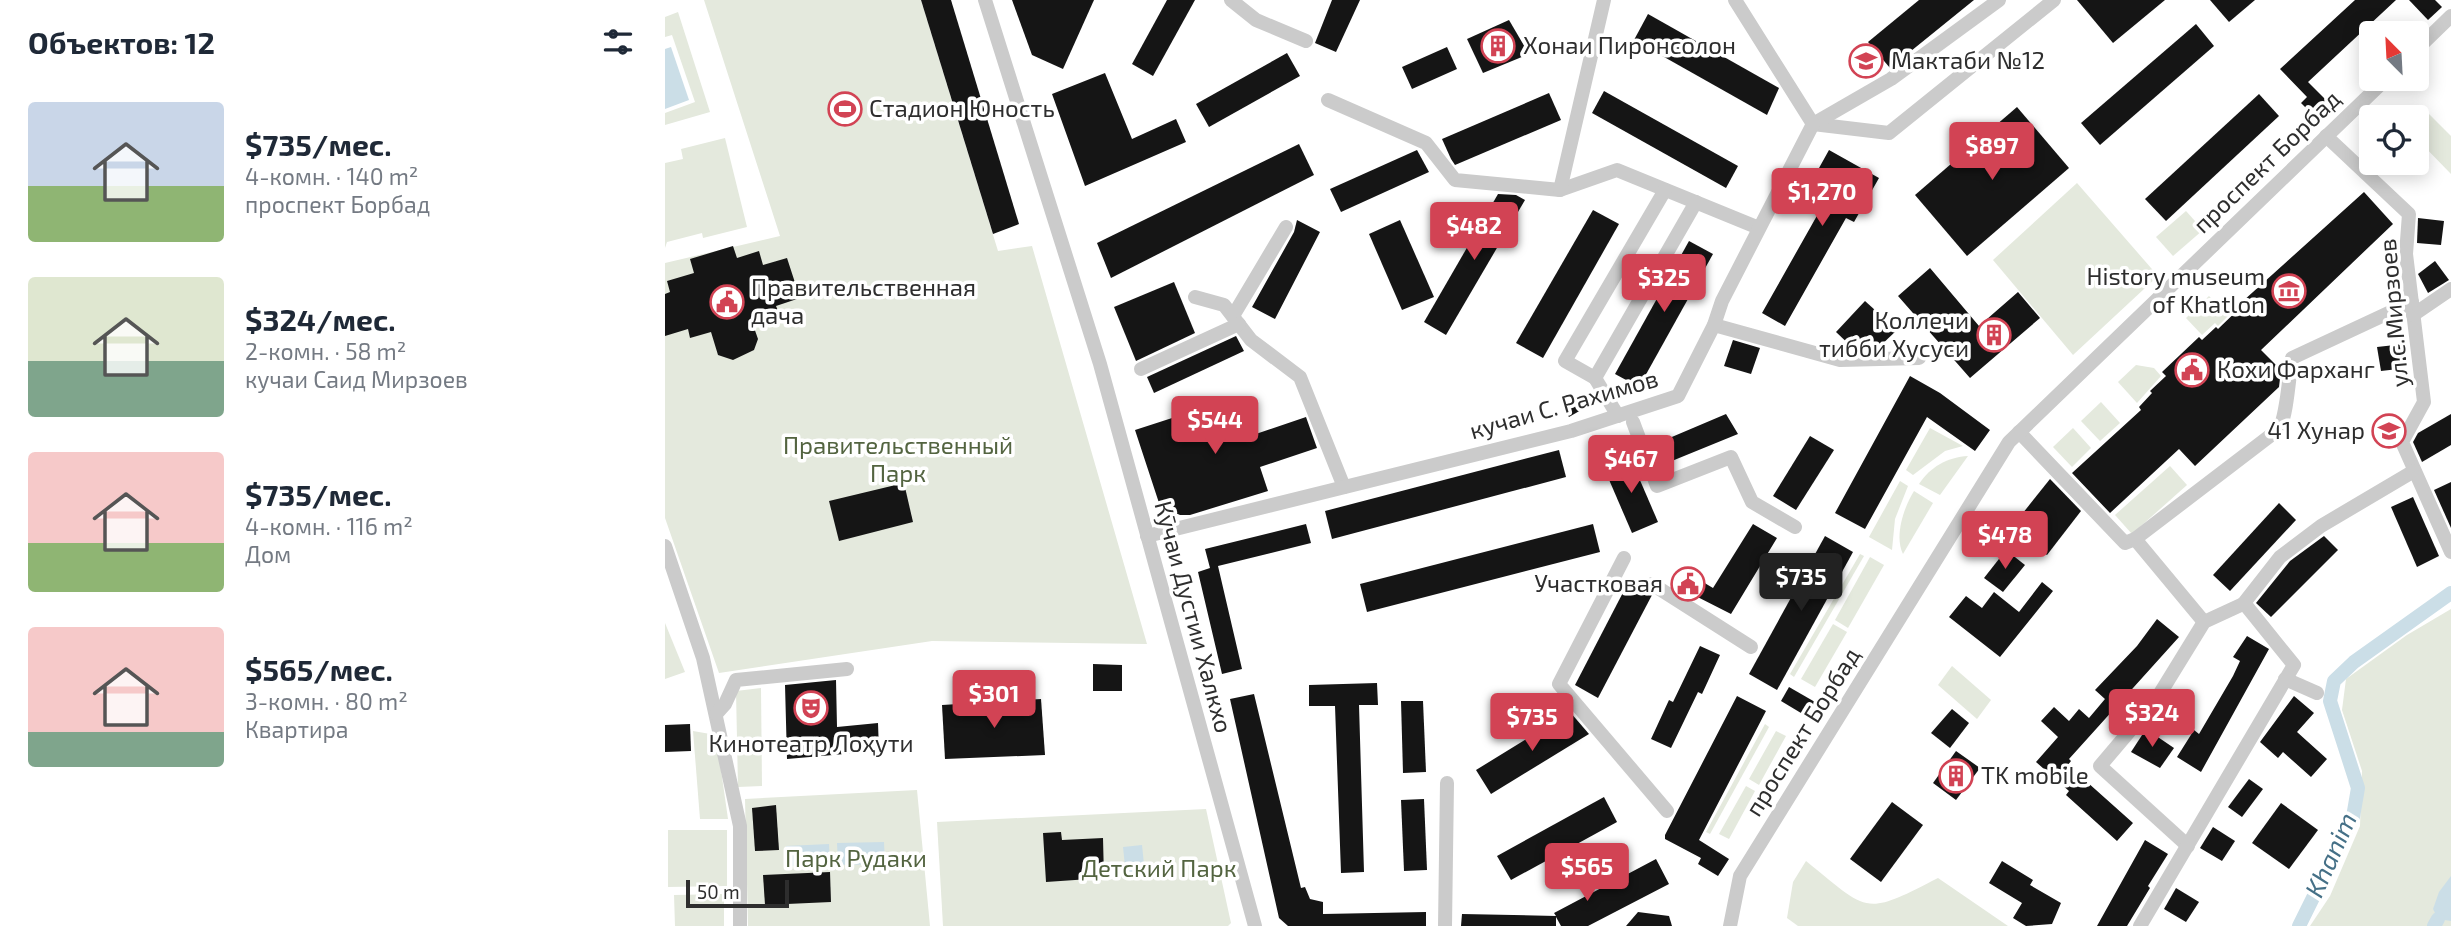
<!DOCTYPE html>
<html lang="ru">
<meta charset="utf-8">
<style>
:root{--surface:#fff;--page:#f6f6f7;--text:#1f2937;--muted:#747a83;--accent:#d24354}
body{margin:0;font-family:"Exo 2",sans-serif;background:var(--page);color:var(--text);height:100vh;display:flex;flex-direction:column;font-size:26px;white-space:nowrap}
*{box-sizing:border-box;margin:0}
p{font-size:23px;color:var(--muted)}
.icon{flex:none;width:38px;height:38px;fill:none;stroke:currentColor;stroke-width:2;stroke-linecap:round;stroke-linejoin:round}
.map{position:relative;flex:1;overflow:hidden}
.drawer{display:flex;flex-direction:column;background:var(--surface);width:665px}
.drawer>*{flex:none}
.needle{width:46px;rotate:336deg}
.buttons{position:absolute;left:1694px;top:21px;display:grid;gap:14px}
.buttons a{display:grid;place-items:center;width:70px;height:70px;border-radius:7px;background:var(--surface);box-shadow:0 4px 18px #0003;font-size:35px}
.scale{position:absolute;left:21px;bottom:18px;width:103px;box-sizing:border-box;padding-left:7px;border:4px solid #2e2e2e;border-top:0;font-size:19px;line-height:24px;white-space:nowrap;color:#2e2e2e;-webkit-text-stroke:5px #fff;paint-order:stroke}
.price{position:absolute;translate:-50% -60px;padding:0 16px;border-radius:7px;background:var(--accent);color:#fff;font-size:23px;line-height:46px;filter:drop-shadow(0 2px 4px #0008)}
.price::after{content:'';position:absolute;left:50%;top:42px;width:21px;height:16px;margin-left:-10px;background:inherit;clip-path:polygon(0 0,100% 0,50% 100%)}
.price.on{background:#222;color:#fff}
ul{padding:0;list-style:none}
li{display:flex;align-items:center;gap:21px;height:175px;padding:0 28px}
li span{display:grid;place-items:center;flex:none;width:196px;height:140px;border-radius:7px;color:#555}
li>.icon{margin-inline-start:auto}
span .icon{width:84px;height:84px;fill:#fffc;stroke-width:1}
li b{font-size:30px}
h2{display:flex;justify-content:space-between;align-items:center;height:84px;padding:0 28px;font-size:30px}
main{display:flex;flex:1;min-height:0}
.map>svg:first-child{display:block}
.green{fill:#e4e9dd}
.water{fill:#cbdee7}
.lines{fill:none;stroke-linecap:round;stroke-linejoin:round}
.canal{stroke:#cbdee7;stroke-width:14}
.building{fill:#151515}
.minor{stroke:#cbcbcb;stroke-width:14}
.labels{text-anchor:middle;stroke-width:7;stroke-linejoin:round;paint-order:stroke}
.poi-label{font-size:24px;fill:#2e2e2e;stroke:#fff;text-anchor:start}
.street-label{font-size:24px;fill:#2e2e2e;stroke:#fff}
.park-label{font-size:24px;fill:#536440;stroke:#fff}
.water-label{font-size:26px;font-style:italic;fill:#457087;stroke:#fff}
</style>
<main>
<section class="drawer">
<h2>Объектов: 12<svg class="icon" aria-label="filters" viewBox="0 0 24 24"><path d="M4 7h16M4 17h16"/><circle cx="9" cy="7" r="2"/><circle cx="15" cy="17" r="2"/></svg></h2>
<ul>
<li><span style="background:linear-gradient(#c9d6e8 60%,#8fb573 0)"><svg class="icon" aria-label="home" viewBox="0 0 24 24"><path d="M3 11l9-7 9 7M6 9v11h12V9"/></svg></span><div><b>$735/мес.</b><p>4-комн. · 140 m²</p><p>проспект Борбад</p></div></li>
<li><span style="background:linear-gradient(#dfe7d0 60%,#7fa58c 0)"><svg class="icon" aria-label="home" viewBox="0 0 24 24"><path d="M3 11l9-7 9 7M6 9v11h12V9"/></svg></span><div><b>$324/мес.</b><p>2-комн. · 58 m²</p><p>кучаи Саид Мирзоев</p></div></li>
<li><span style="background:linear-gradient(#f6c9c9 65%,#8fb573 0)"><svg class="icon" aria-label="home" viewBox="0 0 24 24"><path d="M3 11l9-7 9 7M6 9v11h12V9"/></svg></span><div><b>$735/мес.</b><p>4-комн. · 116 m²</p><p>Дом</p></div></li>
<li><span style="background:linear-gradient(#f6c9c9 75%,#7fa58c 0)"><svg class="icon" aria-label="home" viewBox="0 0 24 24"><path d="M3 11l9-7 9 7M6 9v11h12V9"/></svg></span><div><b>$565/мес.</b><p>3-комн. · 80 m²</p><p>Квартира</p></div></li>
</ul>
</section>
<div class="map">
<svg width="1786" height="926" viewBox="0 0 1786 926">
<rect width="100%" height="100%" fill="#fff"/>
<g class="green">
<path d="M39,0H256L333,251L367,246L482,644L267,641L54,673L0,518V263L115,236Z"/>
<path d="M13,12L45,112L0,125V113L30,102L7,35L0,37V17Z"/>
<path d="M1755,105L1786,136V174L1752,139V117H1743Z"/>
<path d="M60,138L82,227L38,238L37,233L2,242L0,248V163L18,159L16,149Z"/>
<path d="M1412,183L1493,276L1408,355L1328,260Z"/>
<path d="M1521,211L1538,230L1508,256L1491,237Z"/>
<path d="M1544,296L1563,316L1553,326L1550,323L1537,335L1521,318Z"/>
<path d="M1471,365L1489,368L1496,376L1472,403L1453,382Z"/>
<path d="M1436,402L1455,423L1435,441L1416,421Z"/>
<path d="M1265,428L1298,446L1280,451L1248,475L1241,470Z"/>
<path d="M1408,428L1426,448L1407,467L1388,447Z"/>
<path d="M1303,456L1275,495L1254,484C1265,467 1283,457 1303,456Z"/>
<path d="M1505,466L1522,485L1467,534L1450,515Z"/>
<path d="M1235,481L1243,486L1230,519L1227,550L1204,537Z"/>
<path d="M1249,491L1268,503L1238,554C1229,536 1239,507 1249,491Z"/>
<path d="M1195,554L1199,556L1129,677L1125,674Z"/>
<path d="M1205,557L1219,565L1183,628L1170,620Z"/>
<path d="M1786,609V926H1645L1665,896L1695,826L1697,771L1677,710L1681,679L1742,635Z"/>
<path d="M0,623L20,672L0,679Z"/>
<path d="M1168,624L1182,632L1150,687L1136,679Z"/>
<path d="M1287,666L1326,700L1312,719L1273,685Z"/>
<path d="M96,688L97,786L73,787L71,691Z"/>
<path d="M1100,724L1104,727L1045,834L1041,832Z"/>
<path d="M28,731L51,735L63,819H35Z"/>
<path d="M1111,731L1121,736L1094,785L1084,779Z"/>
<path d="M1081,786L1090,791L1064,839L1054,834Z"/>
<path d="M252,790L265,926H83L80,799Z"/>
<path d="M541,809L566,923L563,926H278L272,822Z"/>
<path d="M3,830H62V886L3,887Z"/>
<path d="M1141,861C1204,912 1198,917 1273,878L1343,926H1133L1122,918L1128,882Z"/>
<path d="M59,894V926H10L9,895Z"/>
</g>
<g class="water">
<path d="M6,47L24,100L0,109V49Z"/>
<path d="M219,842L220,864L173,865L172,843Z"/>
<path d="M164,844L165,865L122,866L121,846Z"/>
<path d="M477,845L480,874L461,876L458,847Z"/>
<path d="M1786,876V921L1773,919L1768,909L1774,892Z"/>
</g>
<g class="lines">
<g class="canal">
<path d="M1634,926L1688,817L1693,788L1665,701L1669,681L1689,662L1786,593"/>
<path d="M1769,926L1773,919"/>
</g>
</g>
<g class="building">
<path d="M256,0H286L354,224L328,234Z"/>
<path d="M347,0H429L398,69L367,55Z"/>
<path d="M502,0H530L488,76L467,64Z"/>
<path d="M667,0H695L671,52L650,43Z"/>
<path d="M1254,0H1309L1225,68L1203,42Z"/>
<path d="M1412,0H1500L1448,43Z"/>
<path d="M1545,0H1590L1564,22Z"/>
<path d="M1690,0H1731L1643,82L1670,109L1656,123L1636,103L1642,97L1615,69Z"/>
<path d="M1744,0H1770L1777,7L1763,20Z"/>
<path d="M983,14L1114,88L1102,115L969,40Z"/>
<path d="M844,20L864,54L818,73L802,39Z"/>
<path d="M1531,24L1549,46L1435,145L1416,123Z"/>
<path d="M782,47L792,69L747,89L737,67Z"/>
<path d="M622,53L635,76L544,127L531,104Z"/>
<path d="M440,73L467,139L511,119L521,142L420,186L387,94Z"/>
<path d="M939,91L1073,166L1061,188L927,113Z"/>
<path d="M884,93L896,120L790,165L786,159L777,139Z"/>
<path d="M1594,94L1614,116L1501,221L1480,199Z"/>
<path d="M1352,107L1404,168L1302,256L1250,195Z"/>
<path d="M634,144L649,175L446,278L432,243Z"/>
<path d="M752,150L764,172L676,212L665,189Z"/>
<path d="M1164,150L1214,178L1189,222L1181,218L1120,326L1097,313L1158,205L1139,195Z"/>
<path d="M1699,192L1728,224L1596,350L1616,370L1614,387L1530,466L1514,449L1445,513L1407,473L1476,410L1474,407L1487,393L1485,391L1501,376L1497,372L1534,337L1537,340L1551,327L1553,329L1580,303L1578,301Z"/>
<path d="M833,194L851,195L860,200L781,335L759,322Z"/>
<path d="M928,210L954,224L878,358L851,343Z"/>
<path d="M1753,218L1779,221L1776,245L1752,243Z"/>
<path d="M632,220L655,232L610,319L587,307L629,232Z"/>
<path d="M735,220L769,297L737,310L704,234Z"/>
<path d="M1024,241L1048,254L974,387L950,374Z"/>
<path d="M68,246L72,258L94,251L98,265L122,258L135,298L111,306L113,311L86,319L93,339L89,350L68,360L53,355L46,332L25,338L23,329L0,336V294L5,292L2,281L29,273L25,259Z"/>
<path d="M1770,261L1784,280L1763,293L1753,274Z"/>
<path d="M1265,268L1314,326L1353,292L1375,318L1305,378L1233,296Z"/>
<path d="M509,282L530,333L471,361L449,307Z"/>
<path d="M1200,301L1232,330L1212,349L1190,350L1171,332Z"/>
<path d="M571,336L579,351L489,393L482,377Z"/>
<path d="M1068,340L1095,348L1086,374L1059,366Z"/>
<path d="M1739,344L1742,368L1716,371L1712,347Z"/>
<path d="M1245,376L1275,393L1325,430L1310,451L1262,417L1200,529L1170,513Z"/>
<path d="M916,393L923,406L904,417L896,405Z"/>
<path d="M572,397L585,436L641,417L652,448L595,467L603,491L525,515H515L495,506L470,430Z"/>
<path d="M1061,414L1073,434L997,465L992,453L998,451L995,442Z"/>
<path d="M1786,414V445L1757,462L1748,442L1753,433Z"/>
<path d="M1145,436L1169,450L1131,510L1108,496Z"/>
<path d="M894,450L901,477L667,539L660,511Z"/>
<path d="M965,457L993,522L967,533L939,468Z"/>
<path d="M1385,479L1416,511L1382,555L1346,528Z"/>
<path d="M1786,482V528L1769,490Z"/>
<path d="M239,483L248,522L174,541L164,501Z"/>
<path d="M1748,497L1774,556L1752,567L1726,507Z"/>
<path d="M1614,503L1631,520L1565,591L1548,575Z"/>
<path d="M641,524L646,543L553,566L577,669L557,674L533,572L545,568L540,549Z"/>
<path d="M928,524L935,552L702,612L695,584Z"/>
<path d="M1088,524L1112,538L1066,614L1007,584L1016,569L1048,588Z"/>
<path d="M1160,536L1188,552L1112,690L1084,674Z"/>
<path d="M1659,536L1673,550L1606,617L1591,603L1625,561Z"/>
<path d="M1341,550L1360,565L1338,592L1319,578Z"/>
<path d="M965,579L987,595L933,698L910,685Z"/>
<path d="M1377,582L1388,591L1335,657L1284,617L1301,596L1317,608L1329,592L1354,612Z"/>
<path d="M1492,619L1514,637L1404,759L1406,761L1403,765L1468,823L1452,841L1401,795L1404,791L1371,762L1393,737L1376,721L1389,707L1404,721L1414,709L1424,718L1440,699L1430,690L1472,646Z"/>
<path d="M1582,636L1604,649L1536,772L1512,757L1529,730L1534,734L1568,676L1575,661L1568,657Z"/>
<path d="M1035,646L1055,655L1037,694L1033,692L1006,748L986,739L1004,700L1008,702Z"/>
<path d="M428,664L457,665V691H428Z"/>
<path d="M171,680L172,727L213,723L214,751L122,759L120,685Z"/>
<path d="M712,683L713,705H694L699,872L676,873L670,706H644V685Z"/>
<path d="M1124,687L1150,702L1141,716L1116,701Z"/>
<path d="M589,694L636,888L640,887L645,899L658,902V914L761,912V926H623L614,918L565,699Z"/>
<path d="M1072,696L1101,711L1034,840L1064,859L1053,876L1033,864L1036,858L1000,839V835Z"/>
<path d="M1629,696L1649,713L1632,732L1662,759L1646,777L1618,752L1613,758L1595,742Z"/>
<path d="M376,699L380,755L280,759L277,705Z"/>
<path d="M736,701H758L761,772L738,773Z"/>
<path d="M1287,709L1304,723L1285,748L1266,733Z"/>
<path d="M905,712L924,734L826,794L811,770Z"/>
<path d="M25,724L26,751L0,752V725Z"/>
<path d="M1481,729L1509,748L1495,768L1466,752Z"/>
<path d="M1291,751L1315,768L1291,800L1268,783Z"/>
<path d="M1584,779L1598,789L1577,817L1563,807Z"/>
<path d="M939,797L952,822L846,880L832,856Z"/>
<path d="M759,799L762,870L739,871L736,800Z"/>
<path d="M1227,802L1258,825L1216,882L1185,859Z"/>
<path d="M1616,803L1653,830L1624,869L1587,843Z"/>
<path d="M111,805L114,850L90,851L87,808Z"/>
<path d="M1548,827L1570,841L1557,861L1535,848Z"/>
<path d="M396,832L397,840L438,838L439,878L381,882L378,833Z"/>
<path d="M1480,840L1503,854L1483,886L1485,888L1462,926H1432Z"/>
<path d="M991,859L1004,884L923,926H896L891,917V926H796L797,914L891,916L889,913Z"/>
<path d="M1337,861L1368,880L1365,885L1396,903L1387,924L1361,926L1348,918L1357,903L1324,883Z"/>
<path d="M165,872L166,902L100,905L98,875Z"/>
<path d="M1511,888L1534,902L1521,922L1499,909Z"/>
<path d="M973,912L1004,916L1007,926H961Z"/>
</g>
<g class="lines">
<g class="minor">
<path d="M320,0L435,364L590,926"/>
<path d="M566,0L591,20L641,41"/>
<path d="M1752,49L1786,16"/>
<path d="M663,100L761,143L790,180L895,190L952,170L1094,228"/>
<path d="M1148,124L1224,133L1389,0"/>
<path d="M1148,124L1226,79L1334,0"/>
<path d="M1661,136L1744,214L1741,254L1759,402L1737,442L1786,552"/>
<path d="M895,190L939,0"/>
<path d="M530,297L559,305L586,340L635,377L679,487"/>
<path d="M1748,315L1786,289"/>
<path d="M568,316L621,227"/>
<path d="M1049,325L1175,360L1254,358"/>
<path d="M476,369L574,324"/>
<path d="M930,378L900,361L1000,190"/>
<path d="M953,416L930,378L1031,202"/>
<path d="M968,422L992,486L1066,457L1087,502L1130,527"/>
<path d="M1354,432L1460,543L1470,539L1539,622"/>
<path d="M482,536L906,431L1013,396L1049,325L1057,301L1148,124L1070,0"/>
<path d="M1470,539L1614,429C1622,416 1624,376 1627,358L1747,302"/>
<path d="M0,546L38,658L75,826V926"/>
<path d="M959,558L894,684L1002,811"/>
<path d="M987,584L1086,647"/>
<path d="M1620,679L1652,693"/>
<path d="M51,714L60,704L71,680L182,669"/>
<path d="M1523,846L1435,766L1491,700L1539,622L1578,604"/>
<path d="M780,926L782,783"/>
<path d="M1065,926L1075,876L1344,442L1721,79"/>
<path d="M1475,926L1629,665L1579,603L1615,557L1656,526L1749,471"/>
</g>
</g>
<defs>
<symbol id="building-ring" viewBox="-11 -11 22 22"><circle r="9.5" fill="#fff" stroke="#d24354" stroke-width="1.5"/><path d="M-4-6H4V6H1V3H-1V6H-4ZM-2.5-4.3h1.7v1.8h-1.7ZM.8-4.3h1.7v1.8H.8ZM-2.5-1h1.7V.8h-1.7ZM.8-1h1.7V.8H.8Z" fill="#d24354"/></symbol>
<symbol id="school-ring" viewBox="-11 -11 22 22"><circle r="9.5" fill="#fff" stroke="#d24354" stroke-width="1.5"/><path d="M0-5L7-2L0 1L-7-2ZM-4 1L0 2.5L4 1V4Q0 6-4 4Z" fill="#d24354"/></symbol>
<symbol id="stadium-ring" viewBox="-11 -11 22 22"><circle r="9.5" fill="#fff" stroke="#d24354" stroke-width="1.5"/><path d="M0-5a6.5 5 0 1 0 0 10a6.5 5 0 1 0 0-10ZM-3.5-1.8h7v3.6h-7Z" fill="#d24354"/></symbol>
<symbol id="museum-ring" viewBox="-11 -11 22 22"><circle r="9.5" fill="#fff" stroke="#d24354" stroke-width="1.5"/><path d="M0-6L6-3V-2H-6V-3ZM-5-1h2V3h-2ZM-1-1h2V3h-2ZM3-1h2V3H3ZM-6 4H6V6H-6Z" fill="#d24354"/></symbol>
<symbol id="civic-ring" viewBox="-11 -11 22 22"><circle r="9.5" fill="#fff" stroke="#d24354" stroke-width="1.5"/><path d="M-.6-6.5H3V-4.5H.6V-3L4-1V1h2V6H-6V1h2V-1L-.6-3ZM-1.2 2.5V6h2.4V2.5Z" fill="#d24354"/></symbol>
<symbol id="theatre-ring" viewBox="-11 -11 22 22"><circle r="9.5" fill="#fff" stroke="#d24354" stroke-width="1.5"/><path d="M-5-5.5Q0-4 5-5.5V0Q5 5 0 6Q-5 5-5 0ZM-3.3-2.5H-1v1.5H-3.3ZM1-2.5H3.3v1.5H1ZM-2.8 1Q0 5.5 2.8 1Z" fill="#d24354"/></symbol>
</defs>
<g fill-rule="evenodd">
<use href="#building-ring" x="814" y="27" width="38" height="38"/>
<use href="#school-ring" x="1182" y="42" width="38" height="38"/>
<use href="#stadium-ring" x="161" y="90" width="38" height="38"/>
<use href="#museum-ring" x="1605" y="272" width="38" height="38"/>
<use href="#civic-ring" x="43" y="283" width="38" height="38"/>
<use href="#building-ring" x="1310" y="316" width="38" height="38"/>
<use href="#civic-ring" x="1508" y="351" width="38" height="38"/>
<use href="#school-ring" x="1705" y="412" width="38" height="38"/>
<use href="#civic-ring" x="1004" y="565" width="38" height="38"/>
<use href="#theatre-ring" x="127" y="689" width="38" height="38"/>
<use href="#building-ring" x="1272" y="757" width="38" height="38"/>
</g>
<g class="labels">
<g class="poi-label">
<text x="858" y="54">Хонаи Пиронсолон</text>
<text x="1226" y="69">Мактаби №12</text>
<text x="204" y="117">Стадион Юность</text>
<text x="1600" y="285" text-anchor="end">History museum<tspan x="1600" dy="28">of Khatlon</tspan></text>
<text x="86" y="296">Правительственная<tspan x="86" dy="28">дача</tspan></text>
<text x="1304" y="329" text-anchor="end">Коллечи<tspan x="1304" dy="28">тибби Хусуси</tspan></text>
<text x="1552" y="378">Кохи Фарханг</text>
<text x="1700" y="439" text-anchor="end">41 Хунар</text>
<text x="998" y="592" text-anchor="end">Участковая</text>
<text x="146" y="752" text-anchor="middle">Кинотеатр Лоҳути</text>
<text x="1316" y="784">TK mobile</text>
</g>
<g class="street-label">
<text transform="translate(1602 162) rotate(-44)" y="8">проспект Борбад</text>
<text transform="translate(1729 313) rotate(-95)" y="8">ул.с.Мирзоев</text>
<text transform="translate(899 405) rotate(-16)" y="8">кучаи С. Рахимов</text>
<text transform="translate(528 617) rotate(75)" y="8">Кӯчаи Дустии Халкхо</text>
<text transform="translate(1138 732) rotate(-58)" y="8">проспект Борбад</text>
</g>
<g class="park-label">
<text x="233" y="454">Правительственный<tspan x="233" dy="28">Парк</tspan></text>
<text x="191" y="867">Парк Рудаки</text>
<text x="494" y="877">Детский Парк</text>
</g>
<g class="water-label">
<text transform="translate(1666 855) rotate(-66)" y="9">Khanim</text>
</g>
</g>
</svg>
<div class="buttons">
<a><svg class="needle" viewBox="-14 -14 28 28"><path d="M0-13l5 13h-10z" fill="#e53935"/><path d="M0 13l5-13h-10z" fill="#747a83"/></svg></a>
<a><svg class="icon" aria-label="locate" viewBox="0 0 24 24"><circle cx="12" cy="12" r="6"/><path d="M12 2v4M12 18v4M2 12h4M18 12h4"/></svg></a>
</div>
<div class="scale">50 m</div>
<b class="price" style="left:1327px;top:182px">$897</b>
<b class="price" style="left:1157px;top:228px">$1,270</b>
<b class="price" style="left:809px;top:262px">$482</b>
<b class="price" style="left:999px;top:314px">$325</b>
<b class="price" style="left:550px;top:456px">$544</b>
<b class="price" style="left:966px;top:495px">$467</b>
<b class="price" style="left:1340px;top:571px">$478</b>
<b class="price on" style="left:1136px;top:613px">$735</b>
<b class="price" style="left:329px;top:730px">$301</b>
<b class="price" style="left:1487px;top:749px">$324</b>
<b class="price" style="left:867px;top:753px">$735</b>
<b class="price" style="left:922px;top:903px">$565</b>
</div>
</main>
